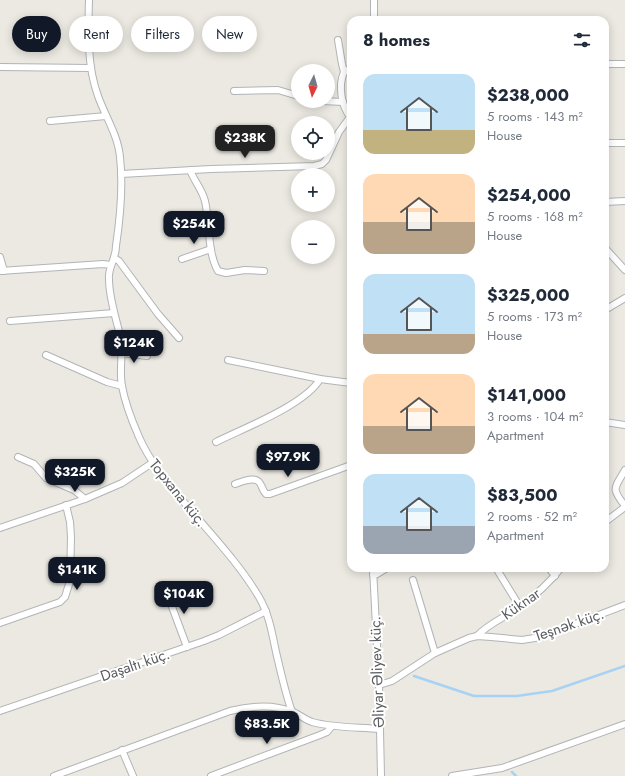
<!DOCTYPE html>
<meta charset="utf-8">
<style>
:root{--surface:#fff;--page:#f2f2f3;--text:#1f2937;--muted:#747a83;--accent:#111827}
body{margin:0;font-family:Jost,sans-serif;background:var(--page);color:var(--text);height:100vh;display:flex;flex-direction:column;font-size:15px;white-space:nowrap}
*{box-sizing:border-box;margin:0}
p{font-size:13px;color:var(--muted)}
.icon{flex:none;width:22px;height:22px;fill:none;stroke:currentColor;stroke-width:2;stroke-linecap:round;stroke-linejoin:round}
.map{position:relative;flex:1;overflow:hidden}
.side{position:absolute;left:347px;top:16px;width:262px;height:556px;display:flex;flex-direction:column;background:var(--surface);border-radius:12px;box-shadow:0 2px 10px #0003}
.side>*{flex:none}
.top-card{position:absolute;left:12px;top:16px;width:275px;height:36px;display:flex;gap:8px}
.needle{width:26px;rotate:185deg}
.buttons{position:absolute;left:291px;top:64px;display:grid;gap:8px}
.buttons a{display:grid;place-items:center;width:44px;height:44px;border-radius:50%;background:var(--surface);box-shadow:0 2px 10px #0003;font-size:20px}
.price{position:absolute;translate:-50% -34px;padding:0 9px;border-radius:8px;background:var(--accent);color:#fff;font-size:13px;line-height:26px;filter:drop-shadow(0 1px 2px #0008)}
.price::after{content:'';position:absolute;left:50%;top:24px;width:12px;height:9px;margin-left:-6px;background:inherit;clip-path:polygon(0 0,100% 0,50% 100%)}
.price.selected{background:#222;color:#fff}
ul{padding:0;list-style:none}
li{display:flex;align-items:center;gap:12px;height:100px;padding:0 16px}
li span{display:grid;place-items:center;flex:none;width:112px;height:80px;border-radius:12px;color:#555}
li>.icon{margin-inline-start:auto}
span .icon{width:48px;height:48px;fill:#fffc;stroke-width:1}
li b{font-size:17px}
h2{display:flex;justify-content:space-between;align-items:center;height:48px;padding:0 16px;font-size:17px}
.tag{padding:0 14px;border-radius:18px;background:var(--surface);box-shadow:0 2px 10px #0003;font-size:14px;line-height:36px}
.tag.selected{background:var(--accent);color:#fff}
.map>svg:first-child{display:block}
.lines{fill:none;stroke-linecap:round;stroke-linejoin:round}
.stream{stroke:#a8d2f4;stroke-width:2.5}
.street-casing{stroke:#b2b4b7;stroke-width:8}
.street{stroke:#fff;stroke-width:6}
.labels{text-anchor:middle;stroke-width:4;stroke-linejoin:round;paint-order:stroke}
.street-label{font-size:15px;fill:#5a5d60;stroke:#fff}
</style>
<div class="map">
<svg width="625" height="776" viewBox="0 0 625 776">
<rect width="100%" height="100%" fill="#ebe9e1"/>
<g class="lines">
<g class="stream">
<path d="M414,676L474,696H517L552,691L625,666"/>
<path d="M512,772L516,776"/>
</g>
<defs>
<g id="street">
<path d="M89,0C88,31 87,66 98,96C105,116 118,135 120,157C123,184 120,219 116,246C116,249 115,254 114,257C112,265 108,271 109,279C109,300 117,320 121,340C123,355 119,371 122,386C125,403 132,421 139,437C150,462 166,481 183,501C208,531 239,563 259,597C269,614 272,633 276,652C281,673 285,692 292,712"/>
<path d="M374,0V20"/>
<path d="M338,40L342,64L344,72"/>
<path d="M605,64H625"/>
<path d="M0,67L91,68"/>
<path d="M351,68L344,72C338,86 341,106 351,118"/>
<path d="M234,91L278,90L298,96"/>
<path d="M323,101L343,102"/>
<path d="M50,121L106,116"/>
<path d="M605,143H625"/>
<path d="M190,170C194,181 202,189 205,201C210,222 207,252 218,271L226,273L245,270L264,271"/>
<path d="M121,174L211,169L314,166L322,164L326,160L339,132L350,117"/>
<path d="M605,202L625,201"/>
<path d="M605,248L625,270"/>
<path d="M0,257L4,271"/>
<path d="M114,258L119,261L158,314L179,338"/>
<path d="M182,259L211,249"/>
<path d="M0,271L103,264L111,265"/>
<path d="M605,310L625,298"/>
<path d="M10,321L114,313"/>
<path d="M122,353L147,356"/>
<path d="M46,355L107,382L122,386"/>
<path d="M228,360L320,379L351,383"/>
<path d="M605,422L625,425"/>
<path d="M216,442C244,428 305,405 320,379"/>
<path d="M18,457L34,464L46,478L74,490L85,499"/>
<path d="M625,470C614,489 611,488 625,506"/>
<path d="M235,484C241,482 254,476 259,482C262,485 262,490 266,494H270L351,465"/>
<path d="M605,522L625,507"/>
<path d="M0,528L85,499L122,483L152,463"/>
<path d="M373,568L379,685L381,776"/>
<path d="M496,568L520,607"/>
<path d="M549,568L555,576"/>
<path d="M373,575L377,574L387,568"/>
<path d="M413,580L435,653"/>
<path d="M165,588L187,647"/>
<path d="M0,623L60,602L65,597L70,581L71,537L70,522L66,505"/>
<path d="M477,636C489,623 506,617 521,606C536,595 549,583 561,568"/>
<path d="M379,685L392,681L435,653L469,638L477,636L491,637L522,640L541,637L625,605"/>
<path d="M0,711L204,641L219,635L266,611"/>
<path d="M122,750L133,776"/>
<path d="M54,776L230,711C250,706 273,704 293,712C300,715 306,720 312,722C334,728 358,727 380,729"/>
<path d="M211,776L320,735L327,732L332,726"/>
<path d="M452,776L502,768L625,724"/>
</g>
</defs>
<use href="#street" class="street-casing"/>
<use href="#street" class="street"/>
</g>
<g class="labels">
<g class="street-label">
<text transform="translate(178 493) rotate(51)" y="5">Topxana küç.</text>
<text transform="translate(521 604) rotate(-35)" y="5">Küknar</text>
<text transform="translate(569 625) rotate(-19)" y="5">Teşnək küç.</text>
<text transform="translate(135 665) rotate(-19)" y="5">Daşaltı küç.</text>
<text transform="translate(377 672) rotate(-92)" y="5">Əliyar Əliyev küç.</text>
</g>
</g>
</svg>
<div class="buttons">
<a><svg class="needle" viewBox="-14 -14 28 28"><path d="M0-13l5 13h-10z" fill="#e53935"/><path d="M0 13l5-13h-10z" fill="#747a83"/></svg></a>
<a><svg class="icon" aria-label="locate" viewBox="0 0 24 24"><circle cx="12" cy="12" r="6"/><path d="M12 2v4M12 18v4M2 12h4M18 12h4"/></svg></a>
<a>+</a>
<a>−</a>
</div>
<b class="price selected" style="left:245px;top:159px">$238K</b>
<b class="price" style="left:194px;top:245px">$254K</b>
<b class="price" style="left:134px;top:364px">$124K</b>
<b class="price" style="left:288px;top:478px">$97.9K</b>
<b class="price" style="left:75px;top:493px">$325K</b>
<b class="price" style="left:77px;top:591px">$141K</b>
<b class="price" style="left:184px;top:615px">$104K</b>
<b class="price" style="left:267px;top:745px">$83.5K</b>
<div class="top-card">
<a class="tag selected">Buy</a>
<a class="tag">Rent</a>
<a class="tag">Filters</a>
<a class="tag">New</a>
</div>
<section class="side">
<h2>8 homes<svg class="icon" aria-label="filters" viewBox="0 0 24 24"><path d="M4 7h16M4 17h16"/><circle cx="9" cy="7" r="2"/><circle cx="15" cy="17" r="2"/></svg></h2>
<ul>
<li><span style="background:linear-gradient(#bfe0f5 70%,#c2b280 0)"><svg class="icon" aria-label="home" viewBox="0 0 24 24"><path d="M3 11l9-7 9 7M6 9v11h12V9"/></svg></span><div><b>$238,000</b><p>5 rooms · 143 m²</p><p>House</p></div></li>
<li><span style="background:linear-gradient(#ffd9b3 60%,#b9a48a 0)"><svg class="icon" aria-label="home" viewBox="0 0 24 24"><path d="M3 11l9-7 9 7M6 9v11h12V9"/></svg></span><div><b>$254,000</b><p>5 rooms · 168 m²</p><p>House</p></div></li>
<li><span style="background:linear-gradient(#bfe0f5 75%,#b9a48a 0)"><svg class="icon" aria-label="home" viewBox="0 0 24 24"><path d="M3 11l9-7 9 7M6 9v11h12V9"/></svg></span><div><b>$325,000</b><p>5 rooms · 173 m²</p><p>House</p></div></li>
<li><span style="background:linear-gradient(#ffd9b3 65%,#b9a48a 0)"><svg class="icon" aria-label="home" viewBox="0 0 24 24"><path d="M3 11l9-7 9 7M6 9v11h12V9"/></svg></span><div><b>$141,000</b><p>3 rooms · 104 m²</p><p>Apartment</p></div></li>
<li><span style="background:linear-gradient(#bfe0f5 65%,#9aa5b1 0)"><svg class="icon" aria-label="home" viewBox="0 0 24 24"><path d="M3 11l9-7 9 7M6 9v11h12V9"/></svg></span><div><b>$83,500</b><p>2 rooms · 52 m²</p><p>Apartment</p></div></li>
</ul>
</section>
</div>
